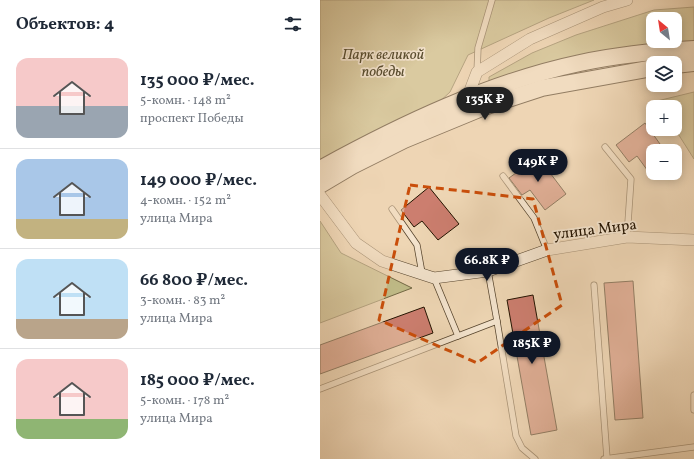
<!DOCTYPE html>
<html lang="ru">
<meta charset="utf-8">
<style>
:root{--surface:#fff;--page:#f6f6f7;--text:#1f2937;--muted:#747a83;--line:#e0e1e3;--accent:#111827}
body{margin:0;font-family:Vollkorn,serif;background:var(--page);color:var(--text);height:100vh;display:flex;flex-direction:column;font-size:15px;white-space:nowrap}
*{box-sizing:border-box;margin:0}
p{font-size:13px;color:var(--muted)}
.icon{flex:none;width:22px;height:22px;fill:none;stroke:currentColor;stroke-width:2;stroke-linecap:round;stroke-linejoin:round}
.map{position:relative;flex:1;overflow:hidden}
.sheet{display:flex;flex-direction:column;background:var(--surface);width:320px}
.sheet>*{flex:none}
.needle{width:26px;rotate:330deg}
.fabs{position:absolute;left:326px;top:12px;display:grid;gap:8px}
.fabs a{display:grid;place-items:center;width:36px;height:36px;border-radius:8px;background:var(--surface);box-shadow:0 2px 10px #0003;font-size:20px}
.price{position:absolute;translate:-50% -34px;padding:0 9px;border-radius:14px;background:var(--accent);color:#fff;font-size:13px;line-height:26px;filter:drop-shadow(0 1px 2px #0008)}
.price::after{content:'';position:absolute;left:50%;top:24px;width:12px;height:9px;margin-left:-6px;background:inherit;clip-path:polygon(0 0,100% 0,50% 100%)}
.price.on{background:#222;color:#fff}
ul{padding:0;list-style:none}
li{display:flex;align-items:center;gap:12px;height:100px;padding:0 16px}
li+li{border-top:1px solid var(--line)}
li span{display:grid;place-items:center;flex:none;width:112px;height:80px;border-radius:12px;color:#555}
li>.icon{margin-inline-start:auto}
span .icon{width:48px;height:48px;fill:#fffc;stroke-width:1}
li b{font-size:17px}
h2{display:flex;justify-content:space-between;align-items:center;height:48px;padding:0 16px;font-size:17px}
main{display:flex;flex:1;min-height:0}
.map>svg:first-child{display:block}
.green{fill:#c0bc88;stroke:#726844;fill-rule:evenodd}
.building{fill:#cc7e6f;stroke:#231300}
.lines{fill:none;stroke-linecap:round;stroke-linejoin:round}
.lane-casing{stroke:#56442d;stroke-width:7}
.street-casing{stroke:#56442d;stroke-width:12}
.secondary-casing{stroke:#231300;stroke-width:18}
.lane{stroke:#f4e4ce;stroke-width:5.5}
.street{stroke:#f4e4ce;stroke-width:11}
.secondary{stroke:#f4e4ce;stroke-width:16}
.marked{fill:none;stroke:#ca4e0a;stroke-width:3;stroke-dasharray:8 5;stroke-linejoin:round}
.labels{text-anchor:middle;stroke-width:3.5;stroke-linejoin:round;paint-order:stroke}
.park-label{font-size:15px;font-style:italic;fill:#5a4e30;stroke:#f4e4ce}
.street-label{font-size:15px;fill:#231300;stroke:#f4e4ce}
</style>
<main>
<section class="sheet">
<h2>Объектов: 4<svg class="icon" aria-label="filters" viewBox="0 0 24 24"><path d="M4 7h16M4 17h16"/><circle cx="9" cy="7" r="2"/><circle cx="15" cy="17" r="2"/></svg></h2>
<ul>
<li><span style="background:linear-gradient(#f6c9c9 60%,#9aa5b1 0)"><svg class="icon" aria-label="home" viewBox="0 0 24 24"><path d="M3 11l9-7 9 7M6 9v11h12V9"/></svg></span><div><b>135 000 ₽/мес.</b><p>5-комн. · 148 m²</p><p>проспект Победы</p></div></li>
<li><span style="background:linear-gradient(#a9c7e8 75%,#c2b280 0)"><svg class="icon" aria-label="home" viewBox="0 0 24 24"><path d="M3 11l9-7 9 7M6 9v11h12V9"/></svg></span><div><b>149 000 ₽/мес.</b><p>4-комн. · 152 m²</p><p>улица Мира</p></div></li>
<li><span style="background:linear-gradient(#bfe0f5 75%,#b9a48a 0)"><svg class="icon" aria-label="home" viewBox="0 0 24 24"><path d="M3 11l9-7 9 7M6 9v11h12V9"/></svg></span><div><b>66 800 ₽/мес.</b><p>3-комн. · 83 m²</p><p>улица Мира</p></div></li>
<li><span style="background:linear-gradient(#f6c9c9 75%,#8fb573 0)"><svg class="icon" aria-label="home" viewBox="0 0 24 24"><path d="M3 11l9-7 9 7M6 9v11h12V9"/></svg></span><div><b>185 000 ₽/мес.</b><p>5-комн. · 178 m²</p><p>улица Мира</p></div></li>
</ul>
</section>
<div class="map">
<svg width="374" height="459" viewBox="0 0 374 459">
<rect width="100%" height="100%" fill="#eed6b4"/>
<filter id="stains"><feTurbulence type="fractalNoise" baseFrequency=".005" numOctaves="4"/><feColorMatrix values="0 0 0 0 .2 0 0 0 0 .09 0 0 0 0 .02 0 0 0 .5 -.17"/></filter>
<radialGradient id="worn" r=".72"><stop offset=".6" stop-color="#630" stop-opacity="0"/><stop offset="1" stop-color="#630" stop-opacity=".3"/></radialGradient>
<g class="green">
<path d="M0,0H274L229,18L148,55L130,92L117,104L0,164Z"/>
<path d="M374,7V45L169,83V77L212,53L256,35L334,10ZM333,19H355V41H333Z"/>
<path d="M374,92V159L355,129V107H340L337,101Z"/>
<path d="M0,221L21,253L92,288L0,323Z"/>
</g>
<g class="building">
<path d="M325,123L345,151H333V178L317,156L309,162L296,145Z"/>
<path d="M218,157L246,194L225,210L210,190L202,195L189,178Z"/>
<path d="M109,187L139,224L118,240L102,221L94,227L81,210Z"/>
<path d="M313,281L323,418L295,420L284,283Z"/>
<path d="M213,295L237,430L211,435L187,300Z"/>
<path d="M104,307L113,333L0,374V345Z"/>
</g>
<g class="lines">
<defs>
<g id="lane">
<path d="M157,72L158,48L172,0"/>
<path d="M285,147L311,179L307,237"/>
<path d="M183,176L214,218L227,250"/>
<path d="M72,209L97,245L102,273"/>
<path d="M168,271L177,321"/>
<path d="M274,285L287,458"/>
<path d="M138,336L177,321L196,436L202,448L215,459"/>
<path d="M0,389L138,336L114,278"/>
<path d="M374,395V410"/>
<path d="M284,459L374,447"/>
</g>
<g id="street">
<path d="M150,98L149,93L157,72L210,39L283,7L307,0"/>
<path d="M0,195L36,243L62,261L114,278L168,271L227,250L307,237L374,240"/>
</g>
<g id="secondary">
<path d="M355,65L374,63"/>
<path d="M0,169C80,125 170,82 260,63C297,55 336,51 374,49"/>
<path d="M0,185L32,166L84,140L164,107L222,88L333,68"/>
</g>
</defs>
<use href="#lane" class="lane-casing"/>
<use href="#street" class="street-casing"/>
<use href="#secondary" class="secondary-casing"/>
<use href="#lane" class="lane"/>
<use href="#street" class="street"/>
<use href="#secondary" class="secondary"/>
</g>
<path d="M0 0H374V459H0ZM90,185L213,199L242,305L157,363L59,320Z" fill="#eed6b4" fill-opacity=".55" fill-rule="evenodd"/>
<path class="marked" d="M90,185L213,199L242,305L157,363L59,320Z"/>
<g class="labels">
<g class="park-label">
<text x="63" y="59">Парк великой<tspan x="63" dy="17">победы</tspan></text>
</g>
<g class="street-label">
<text transform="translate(275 229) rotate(-7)" y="5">улица Мира</text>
</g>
</g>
<rect width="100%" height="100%" filter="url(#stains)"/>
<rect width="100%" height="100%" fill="url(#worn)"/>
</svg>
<div class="fabs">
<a><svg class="needle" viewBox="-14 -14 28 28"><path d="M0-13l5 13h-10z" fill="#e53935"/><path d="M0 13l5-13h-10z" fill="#747a83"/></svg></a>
<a><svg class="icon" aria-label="layers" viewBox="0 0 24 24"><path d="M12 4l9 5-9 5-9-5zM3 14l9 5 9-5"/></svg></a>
<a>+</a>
<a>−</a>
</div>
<b class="price on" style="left:165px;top:121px">135K ₽</b>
<b class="price" style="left:218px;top:183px">149K ₽</b>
<b class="price" style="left:167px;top:282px">66.8K ₽</b>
<b class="price" style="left:212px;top:365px">185K ₽</b>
</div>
</main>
